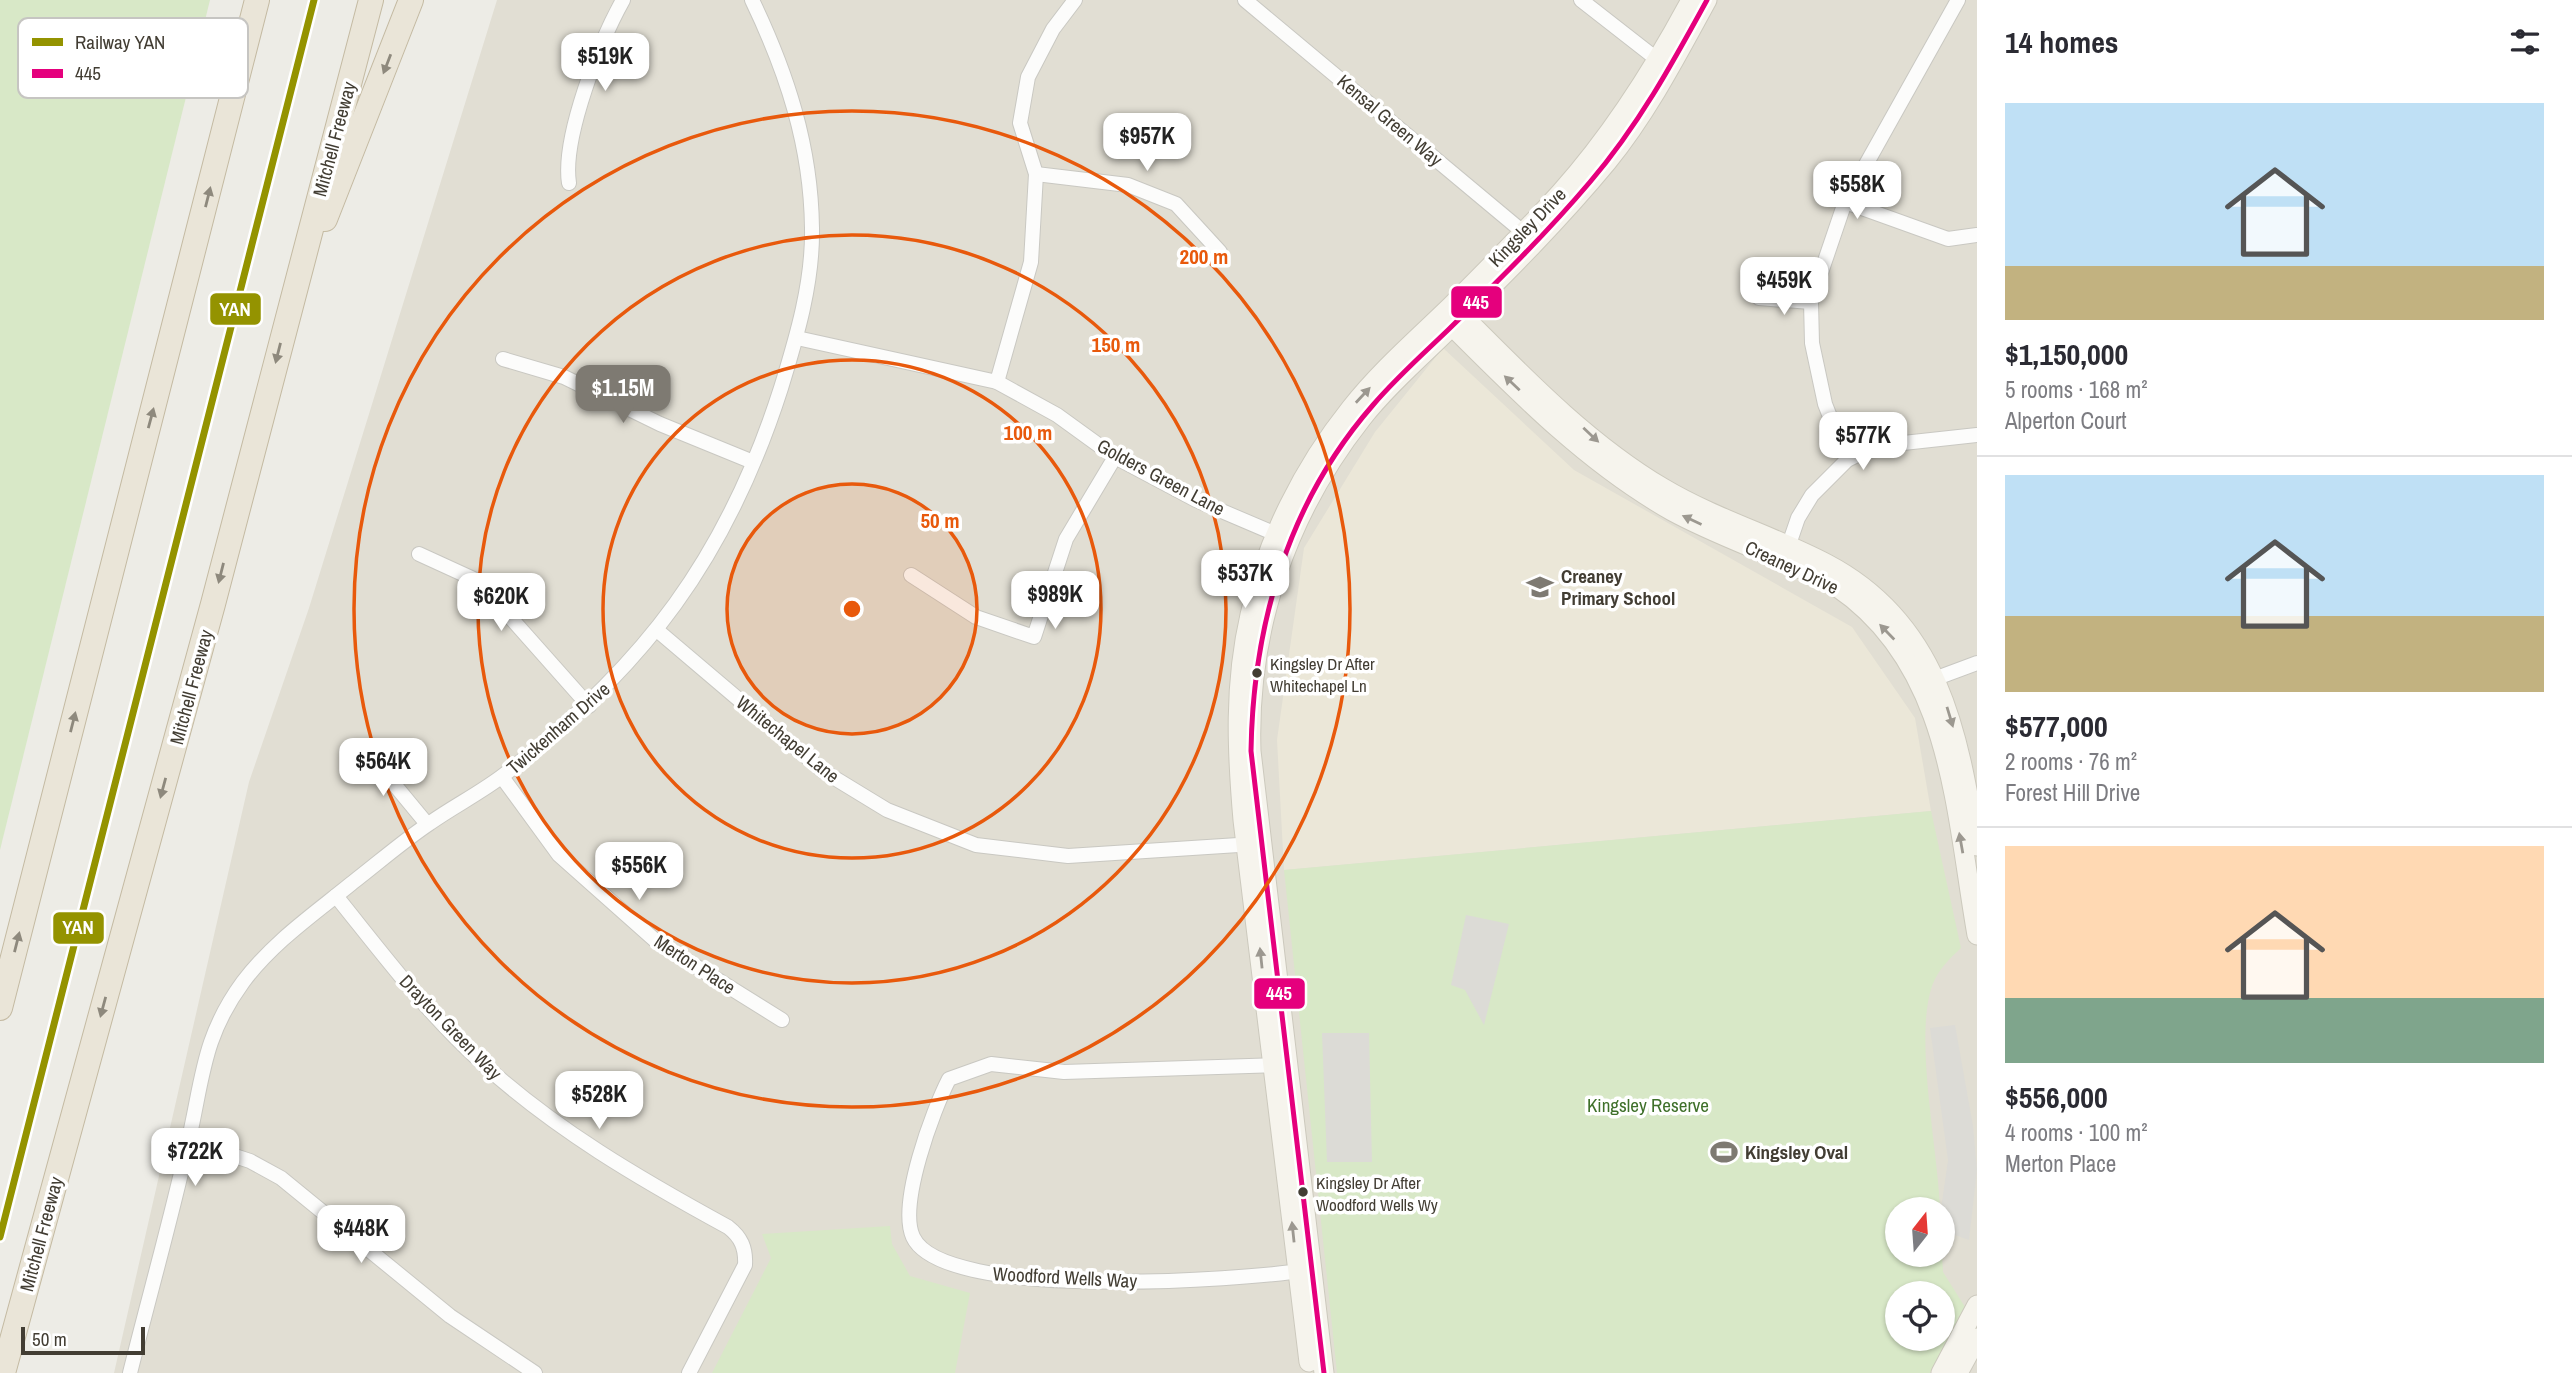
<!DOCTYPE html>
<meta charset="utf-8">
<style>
:root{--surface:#fff;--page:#f7f7f7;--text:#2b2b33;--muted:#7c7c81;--line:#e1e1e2;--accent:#7e7a72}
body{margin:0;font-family:"Archivo Narrow",sans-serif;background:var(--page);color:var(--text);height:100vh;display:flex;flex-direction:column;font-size:26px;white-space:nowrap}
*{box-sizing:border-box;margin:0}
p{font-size:23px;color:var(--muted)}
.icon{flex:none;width:38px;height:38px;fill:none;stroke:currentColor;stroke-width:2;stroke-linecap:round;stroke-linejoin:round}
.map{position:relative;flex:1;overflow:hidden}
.panel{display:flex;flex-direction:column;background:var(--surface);width:595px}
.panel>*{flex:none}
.needle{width:46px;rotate:17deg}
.controls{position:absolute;left:1885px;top:1197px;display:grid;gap:14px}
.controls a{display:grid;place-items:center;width:70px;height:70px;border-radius:50%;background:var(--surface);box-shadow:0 2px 5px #0004;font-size:35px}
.scale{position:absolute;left:21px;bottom:18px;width:124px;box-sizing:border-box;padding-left:7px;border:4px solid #423d33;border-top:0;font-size:19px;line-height:24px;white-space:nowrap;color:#423d33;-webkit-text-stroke:5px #fff;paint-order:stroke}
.price{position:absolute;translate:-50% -60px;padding:0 16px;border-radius:14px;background:#fff;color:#222;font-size:23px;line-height:46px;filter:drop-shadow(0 2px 4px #0008)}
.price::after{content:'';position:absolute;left:50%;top:42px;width:21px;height:16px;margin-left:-10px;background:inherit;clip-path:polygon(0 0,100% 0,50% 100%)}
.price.current{background:var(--accent);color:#fff}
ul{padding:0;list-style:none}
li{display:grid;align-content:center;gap:14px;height:371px;padding:0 28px}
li+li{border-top:2px solid var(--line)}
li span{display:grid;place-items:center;height:217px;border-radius:0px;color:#555}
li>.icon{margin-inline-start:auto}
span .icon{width:126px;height:126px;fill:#fffc;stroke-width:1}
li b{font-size:30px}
h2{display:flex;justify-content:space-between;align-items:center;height:84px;padding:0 28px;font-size:30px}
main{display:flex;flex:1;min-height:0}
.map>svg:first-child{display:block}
.residential{fill:#e1ded3;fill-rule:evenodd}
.education{fill:#ebe7d8}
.green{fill:#d8e8c7;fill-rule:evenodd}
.parking{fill:#dcdbd6}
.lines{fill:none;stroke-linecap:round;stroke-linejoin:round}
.street-casing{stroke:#c9c8c2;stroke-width:16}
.secondary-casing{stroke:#ccc9bd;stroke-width:21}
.highway-casing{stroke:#c4baa2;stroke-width:26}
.street{stroke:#fcfcfb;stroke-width:14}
.secondary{stroke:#f6f4ed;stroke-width:19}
.highway{stroke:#eae5d8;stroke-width:24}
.bus-1-casing{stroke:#fff;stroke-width:10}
.bus-1{stroke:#e5007d;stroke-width:5}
.rail-1-casing{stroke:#fff;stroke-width:12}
.rail-1{stroke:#949300;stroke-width:7}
.oneway{fill:#8e897d}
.oneway2{fill:#9c9890}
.ring{fill:none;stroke:#e8590c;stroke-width:3.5}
.bus-dot{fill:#423d33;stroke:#fff;stroke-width:2.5}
.labels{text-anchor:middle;stroke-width:7;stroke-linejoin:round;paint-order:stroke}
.bus-label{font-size:17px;fill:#423d33;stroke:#fff;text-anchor:start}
.street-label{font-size:19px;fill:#423d33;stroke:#fff}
.poi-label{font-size:19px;font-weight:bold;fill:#423d33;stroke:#fff;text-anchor:start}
.park-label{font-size:19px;fill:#3f702a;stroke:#fff}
.key{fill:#fff;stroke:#c6c5c2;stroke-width:2}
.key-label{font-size:19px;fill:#423d33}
.centre{fill:#e8590c;stroke:#fff;stroke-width:3.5}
.ring-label{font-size:21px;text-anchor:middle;font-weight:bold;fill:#e8590c;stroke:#fff;stroke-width:7;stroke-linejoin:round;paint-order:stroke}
.line-badge{stroke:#fff;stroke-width:2.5}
.badge-label{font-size:19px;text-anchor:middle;font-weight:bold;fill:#fff}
</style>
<main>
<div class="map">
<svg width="1977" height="1373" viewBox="0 0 1977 1373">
<rect width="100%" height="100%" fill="#edece6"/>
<path class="residential" d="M497,0H1977V1373H114L249,782L309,608ZM1897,1209H1942V1255H1897ZM1897,1293H1942V1339H1897Z"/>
<path class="education" d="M1443,348L1574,470L1852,627L1915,718L1931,811L1284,870L1277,740L1304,548L1375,432Z"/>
<g class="green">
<path d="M0,0H210L0,850Z"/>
<path d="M1931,811L1961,948C1949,959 1938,970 1932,986C1914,1039 1938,1149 1940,1209H1897V1255H1942L1943,1272L1965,1307L1930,1373H1337L1284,870ZM1897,1293H1942V1339H1897Z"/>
<path d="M890,1226L892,1244L910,1276L970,1293L955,1373H712L771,1258L762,1234Z"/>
</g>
<g class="parking">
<path d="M1466,915L1509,924L1484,1025L1465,990L1451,985Z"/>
<path d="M1955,1025L1973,1126L1977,1170L1969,1240L1943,1231L1941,1209L1948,1160L1930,1028Z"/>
<path d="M1322,1033H1369L1372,1162H1327Z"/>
</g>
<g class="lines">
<defs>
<g id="street">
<path d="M1245,0L1529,237"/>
<path d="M1581,0L1663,64"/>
<path d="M1036,174L1128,185L1176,204L1220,252"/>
<path d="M569,183C562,138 600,41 623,0"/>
<path d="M1845,202L1948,239L1977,235"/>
<path d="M1759,298L1811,302"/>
<path d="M797,338L997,382L1057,415L1115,457L1196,500L1285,538"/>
<path d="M503,359L564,377L660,424L753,462"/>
<path d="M997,382L1031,262L1036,174L1020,123L1028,77L1053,29L1075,0"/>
<path d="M1847,460L1825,404L1812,343L1811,302L1845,202L1958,0"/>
<path d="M1786,553L1798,518L1812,495L1847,460L1876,446L1977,435"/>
<path d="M419,554L478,581L589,706"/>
<path d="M911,575L976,617L1034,637L1066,539L1115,457"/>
<path d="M658,631L823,771L887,810L976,845L1068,856L1254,844"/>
<path d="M1926,682L1977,663"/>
<path d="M365,749L427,824"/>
<path d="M502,777L559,855L657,942L782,1020"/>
<path d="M336,896C382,953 426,1012 480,1061C554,1129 640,1179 728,1227C741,1237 746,1248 745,1265L689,1373"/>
<path d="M1283,1065L1064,1072L991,1064L949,1079C933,1110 898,1204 913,1237C943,1302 1242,1280 1307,1270"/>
<path d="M189,1141L250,1161L281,1178L450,1316L535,1373"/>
<path d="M130,1373C149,1296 171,1220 188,1143C203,1079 202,1038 243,982C273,942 314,914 352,883C378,863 403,841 430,823C454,806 482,792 505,774C645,666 727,557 781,388C797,336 813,282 812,228C811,146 787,73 752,0"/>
</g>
<g id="secondary">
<path d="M1455,308C1519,372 1585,442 1663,488C1715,519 1774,536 1827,564C1939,623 1958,732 1977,846"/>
<path d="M1443,317C1513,387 1585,462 1672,511C1725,540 1784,557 1837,587C1952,665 1955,810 1977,935"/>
<path d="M1309,1362L1243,820C1237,751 1234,684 1250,615C1267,540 1303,468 1351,408C1380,371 1417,339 1451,306C1488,269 1526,231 1561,192C1613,134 1654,69 1691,0"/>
<path d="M1324,1373L1251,751C1247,629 1287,513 1362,418C1388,385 1421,357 1451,327C1505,274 1559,220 1607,162C1647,113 1677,55 1707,0"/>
<path d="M1941,1373L1977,1305"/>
<path d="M1958,1373L1977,1338"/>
</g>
<g id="highway">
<path d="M325,219L411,0"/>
<path d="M0,1008L257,0"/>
<path d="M3,1373L213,604L371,0"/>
</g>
</defs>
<use href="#street" class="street-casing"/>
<use href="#secondary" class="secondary-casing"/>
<use href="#highway" class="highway-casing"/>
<use href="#street" class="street"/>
<use href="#secondary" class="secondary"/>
<use href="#highway" class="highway"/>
<defs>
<path id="bus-1" d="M1324,1373L1251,751C1253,625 1288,502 1373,405C1396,378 1422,355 1448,330C1497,282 1546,234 1590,182C1638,126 1672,64 1707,0"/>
</defs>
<use href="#bus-1" class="bus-1-casing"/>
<use href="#bus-1" class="bus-1"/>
<defs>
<path id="rail-1" d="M0,1237L314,0"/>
</defs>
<use href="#rail-1" class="rail-1-casing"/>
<use href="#rail-1" class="rail-1"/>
</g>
<defs><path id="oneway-solid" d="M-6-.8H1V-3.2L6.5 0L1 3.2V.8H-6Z" transform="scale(1.75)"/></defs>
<g class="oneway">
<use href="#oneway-solid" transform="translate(387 64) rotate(111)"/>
<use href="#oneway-solid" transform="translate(208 197) rotate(-76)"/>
<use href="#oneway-solid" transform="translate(278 353) rotate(104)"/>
<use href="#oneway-solid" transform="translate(151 418) rotate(-75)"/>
<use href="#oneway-solid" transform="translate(221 573) rotate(104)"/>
<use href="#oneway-solid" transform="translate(73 722) rotate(-76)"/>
<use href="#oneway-solid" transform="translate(163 788) rotate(105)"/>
<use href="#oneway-solid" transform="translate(17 942) rotate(-76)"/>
<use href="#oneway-solid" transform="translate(103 1007) rotate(105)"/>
</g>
<g class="oneway2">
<use href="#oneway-solid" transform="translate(1512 383) rotate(-137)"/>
<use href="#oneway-solid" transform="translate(1363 395) rotate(-47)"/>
<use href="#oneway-solid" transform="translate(1591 435) rotate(43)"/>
<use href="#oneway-solid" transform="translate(1692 520) rotate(-155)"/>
<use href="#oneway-solid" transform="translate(1887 632) rotate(-134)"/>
<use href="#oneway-solid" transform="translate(1950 717) rotate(73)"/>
<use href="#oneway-solid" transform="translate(1961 843) rotate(-100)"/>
<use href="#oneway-solid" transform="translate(1261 958) rotate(-96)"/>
<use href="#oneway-solid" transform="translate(1293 1232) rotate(-96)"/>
</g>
<circle cx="852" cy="609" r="125" fill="#e8590c" fill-opacity=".12"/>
<g class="ring">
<circle cx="852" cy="609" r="125"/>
<circle cx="852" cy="609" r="249"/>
<circle cx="852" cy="609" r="374"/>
<circle cx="852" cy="609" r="498"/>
</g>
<defs>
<symbol id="school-bare" viewBox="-9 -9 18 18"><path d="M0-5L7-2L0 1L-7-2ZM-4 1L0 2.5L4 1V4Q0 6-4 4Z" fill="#7e7a72" stroke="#fff" stroke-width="2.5" paint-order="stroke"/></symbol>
<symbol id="stadium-bare" viewBox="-9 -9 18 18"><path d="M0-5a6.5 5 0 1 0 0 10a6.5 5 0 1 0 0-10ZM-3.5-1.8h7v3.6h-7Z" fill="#7e7a72" stroke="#fff" stroke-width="2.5" paint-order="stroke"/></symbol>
</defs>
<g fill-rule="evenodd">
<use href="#school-bare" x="1521" y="568" width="38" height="38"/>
<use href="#stadium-bare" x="1705" y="1133" width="38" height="38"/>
</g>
<g class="bus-dot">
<circle cx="1257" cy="673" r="6"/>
<circle cx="1303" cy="1192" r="6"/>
</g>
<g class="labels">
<g class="bus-label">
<text x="1270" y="670">Kingsley Dr After<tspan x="1270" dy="22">Whitechapel Ln</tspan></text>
<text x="1316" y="1189">Kingsley Dr After<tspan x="1316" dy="22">Woodford Wells Wy</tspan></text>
</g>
<g class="street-label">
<text transform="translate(1390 120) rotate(40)" y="7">Kensal Green Way</text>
<text transform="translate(334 139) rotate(-75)" y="7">Mitchell Freeway</text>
<text transform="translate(1527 227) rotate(-46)" y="7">Kingsley Drive</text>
<text transform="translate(1161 477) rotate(28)" y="7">Golders Green Lane</text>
<text transform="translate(1792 567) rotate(25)" y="7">Creaney Drive</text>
<text transform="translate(191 687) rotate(-75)" y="7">Mitchell Freeway</text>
<text transform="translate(558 728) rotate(-41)" y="7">Twickenham Drive</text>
<text transform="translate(788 739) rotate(39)" y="7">Whitechapel Lane</text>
<text transform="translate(695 964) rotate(33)" y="7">Merton Place</text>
<text transform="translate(451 1027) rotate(46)" y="7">Drayton Green Way</text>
<text transform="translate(41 1234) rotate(-75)" y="7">Mitchell Freeway</text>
<text transform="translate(1065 1277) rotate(3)" y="7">Woodford Wells Way</text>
</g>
<g class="poi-label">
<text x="1561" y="583">Creaney<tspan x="1561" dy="22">Primary School</tspan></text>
<text x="1745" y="1159">Kingsley Oval</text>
</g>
<g class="park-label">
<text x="1648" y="1112">Kingsley Reserve</text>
</g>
</g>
<rect x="18" y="18" width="230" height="80" rx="10" class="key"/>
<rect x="32" y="38" width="31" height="8" fill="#949300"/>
<rect x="32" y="69" width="31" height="9" fill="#e5007d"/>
<g class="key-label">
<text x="75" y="49">Railway YAN</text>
<text x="75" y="80">445</text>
</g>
<circle cx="852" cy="609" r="10" class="centre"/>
<g class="ring-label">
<text x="1204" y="264">200 m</text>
<text x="1116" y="352">150 m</text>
<text x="1028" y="440">100 m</text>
<text x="940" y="528">50 m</text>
</g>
<g class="line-badge">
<rect x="1450" y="285" width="53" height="34" rx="7" fill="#e5007d"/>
<rect x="209" y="292" width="53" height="34" rx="7" fill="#949300"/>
<rect x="52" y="911" width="53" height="34" rx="7" fill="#949300"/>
<rect x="1253" y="977" width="53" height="33" rx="7" fill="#e5007d"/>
</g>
<g class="badge-label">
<text x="1476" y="309">445</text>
<text x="235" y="316">YAN</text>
<text x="78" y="934">YAN</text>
<text x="1279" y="1000">445</text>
</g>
</svg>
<div class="controls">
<a><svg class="needle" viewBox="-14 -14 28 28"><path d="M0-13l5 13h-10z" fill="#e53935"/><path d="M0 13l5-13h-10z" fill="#7c7c81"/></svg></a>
<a><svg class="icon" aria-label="locate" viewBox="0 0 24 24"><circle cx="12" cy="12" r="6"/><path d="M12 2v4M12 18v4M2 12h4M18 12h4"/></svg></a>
</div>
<div class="scale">50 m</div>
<b class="price" style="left:605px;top:93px">$519K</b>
<b class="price" style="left:1147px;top:173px">$957K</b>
<b class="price" style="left:1857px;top:221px">$558K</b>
<b class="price" style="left:1784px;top:317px">$459K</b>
<b class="price current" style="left:623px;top:425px">$1.15M</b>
<b class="price" style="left:1863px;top:472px">$577K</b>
<b class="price" style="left:1245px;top:610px">$537K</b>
<b class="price" style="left:1055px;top:631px">$989K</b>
<b class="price" style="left:501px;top:633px">$620K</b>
<b class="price" style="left:383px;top:798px">$564K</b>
<b class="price" style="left:639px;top:902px">$556K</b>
<b class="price" style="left:599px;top:1131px">$528K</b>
<b class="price" style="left:195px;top:1188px">$722K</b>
<b class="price" style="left:361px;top:1265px">$448K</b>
</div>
<section class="panel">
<h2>14 homes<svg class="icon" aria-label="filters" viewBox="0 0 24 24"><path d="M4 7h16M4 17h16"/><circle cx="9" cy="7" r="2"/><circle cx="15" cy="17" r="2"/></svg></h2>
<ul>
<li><span style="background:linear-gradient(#bfe0f5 75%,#c2b280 0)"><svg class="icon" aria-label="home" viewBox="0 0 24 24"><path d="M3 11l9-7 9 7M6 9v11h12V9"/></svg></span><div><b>$1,150,000</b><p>5 rooms · 168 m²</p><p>Alperton Court</p></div></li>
<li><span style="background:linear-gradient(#bfe0f5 65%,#c2b280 0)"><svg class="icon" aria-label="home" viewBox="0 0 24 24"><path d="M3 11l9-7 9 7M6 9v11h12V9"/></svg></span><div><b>$577,000</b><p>2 rooms · 76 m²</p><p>Forest Hill Drive</p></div></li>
<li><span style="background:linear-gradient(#ffd9b3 70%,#7fa58c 0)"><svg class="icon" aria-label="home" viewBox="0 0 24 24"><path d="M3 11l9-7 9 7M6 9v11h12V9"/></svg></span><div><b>$556,000</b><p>4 rooms · 100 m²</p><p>Merton Place</p></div></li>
</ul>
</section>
</main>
